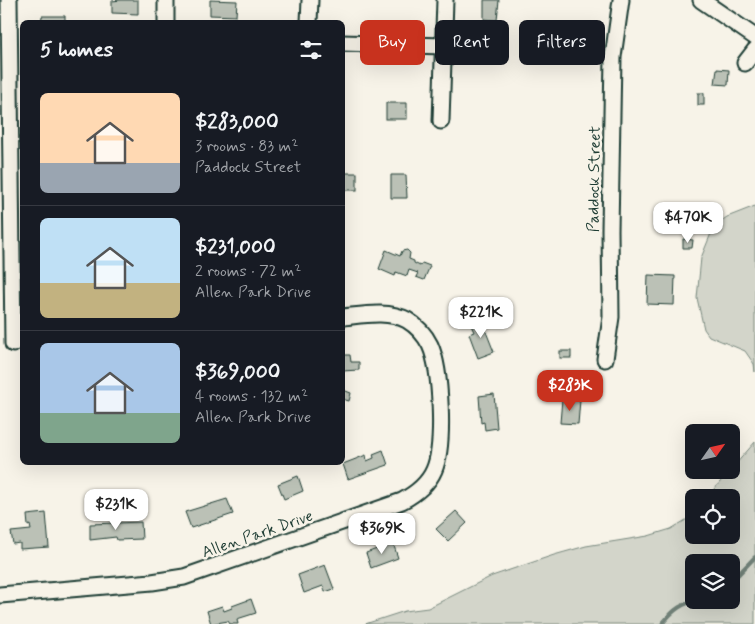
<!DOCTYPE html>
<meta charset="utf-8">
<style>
:root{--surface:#171b24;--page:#242831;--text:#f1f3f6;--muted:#9ea1a6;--line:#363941;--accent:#c8321e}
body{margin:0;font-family:Mynerve,sans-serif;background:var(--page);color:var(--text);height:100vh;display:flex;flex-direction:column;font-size:19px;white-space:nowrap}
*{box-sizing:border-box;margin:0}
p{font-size:16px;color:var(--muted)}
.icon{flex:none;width:28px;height:28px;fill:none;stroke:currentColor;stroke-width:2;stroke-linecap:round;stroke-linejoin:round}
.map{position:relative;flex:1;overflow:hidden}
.side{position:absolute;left:20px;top:20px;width:325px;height:445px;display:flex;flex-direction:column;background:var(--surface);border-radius:8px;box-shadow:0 5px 20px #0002}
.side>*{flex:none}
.banner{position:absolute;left:360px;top:20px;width:320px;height:45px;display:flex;gap:10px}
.needle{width:32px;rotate:56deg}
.controls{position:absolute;left:685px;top:424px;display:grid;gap:10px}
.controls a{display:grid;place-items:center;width:55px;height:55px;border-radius:8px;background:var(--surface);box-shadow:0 5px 20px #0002;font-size:25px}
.price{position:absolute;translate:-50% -42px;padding:0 11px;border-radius:10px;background:#fff;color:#222;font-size:16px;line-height:32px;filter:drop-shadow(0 1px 2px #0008)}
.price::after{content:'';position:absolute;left:50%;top:30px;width:15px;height:11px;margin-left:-8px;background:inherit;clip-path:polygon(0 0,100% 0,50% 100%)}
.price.selected{background:var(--accent);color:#fff}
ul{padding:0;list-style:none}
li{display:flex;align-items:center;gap:15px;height:125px;padding:0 20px}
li+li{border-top:1px solid var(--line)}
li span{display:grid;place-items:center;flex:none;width:140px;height:100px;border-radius:8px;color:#555}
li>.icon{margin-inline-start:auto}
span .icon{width:60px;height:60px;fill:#fffc;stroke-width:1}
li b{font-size:21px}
h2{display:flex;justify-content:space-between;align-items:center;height:60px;padding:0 20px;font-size:21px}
.tag{padding:0 18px;border-radius:8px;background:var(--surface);box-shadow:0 5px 20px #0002;font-size:18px;line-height:45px}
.tag.selected{background:var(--accent);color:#fff}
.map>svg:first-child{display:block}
.green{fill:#d3d5ca;stroke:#79897f;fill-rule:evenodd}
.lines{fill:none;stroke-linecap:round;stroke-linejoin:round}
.stream{stroke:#6f8077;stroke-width:4}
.building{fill:#bbc1b6;stroke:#1f3d34}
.minor-casing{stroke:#1f3d34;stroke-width:19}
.minor{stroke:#f7f3e8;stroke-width:15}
.labels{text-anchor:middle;stroke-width:5;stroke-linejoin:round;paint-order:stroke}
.street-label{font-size:16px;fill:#1f3d34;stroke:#f7f3e8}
</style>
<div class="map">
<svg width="755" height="624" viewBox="0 0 755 624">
<rect width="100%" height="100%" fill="#f7f3e8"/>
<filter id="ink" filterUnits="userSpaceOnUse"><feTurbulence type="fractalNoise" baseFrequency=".02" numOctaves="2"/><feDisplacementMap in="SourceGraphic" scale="10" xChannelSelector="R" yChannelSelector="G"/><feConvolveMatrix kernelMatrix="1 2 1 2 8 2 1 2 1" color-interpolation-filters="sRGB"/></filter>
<g filter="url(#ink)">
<g class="green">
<path d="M755,206V372L754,364L745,351L709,336L704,329L697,298L701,258L714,226L727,217Z"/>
<path d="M755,442V624H365L405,611L428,608L492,576L554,555L586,546L648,536L671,529L694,515V535H731V498L707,497ZM694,562H731V600H694Z"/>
</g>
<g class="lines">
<g class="stream">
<path d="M731,582L755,557"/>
<path d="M662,624C674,609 682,603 701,600"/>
</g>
</g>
<g class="building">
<path d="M121,0H138V14L112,13V1Z"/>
<path d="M210,0L237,1L236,16L210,15Z"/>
<path d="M484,0H499L497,20L484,19Z"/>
<path d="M42,16H65V22H41Z"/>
<path d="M717,69L729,70L728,85L715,84Z"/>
<rect x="698" y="93" width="6" height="12"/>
<rect x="386" y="103" width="21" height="16"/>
<rect x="342" y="173" width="15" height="17"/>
<path d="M391,175H406L407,198H391Z"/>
<path d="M683,239L693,240L692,248H683Z"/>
<path d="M386,250L400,256L402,251L407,250L410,253L409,259L414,261V263L420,266L422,263L430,266L424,280L416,277L418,273L409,270L407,276L396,272L395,276L379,269Z"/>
<path d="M648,275L675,276L674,305L647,304Z"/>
<path d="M481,319L494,352L478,358L469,334L474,332L470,323Z"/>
<rect x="560" y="351" width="11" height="7"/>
<path d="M342,355H350L351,362H359V370L342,371Z"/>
<path d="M343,390L351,393L349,401L342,399Z"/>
<path d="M494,394L497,428L485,430L484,422L481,423L479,396Z"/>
<path d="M562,399L580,400L578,424L560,423Z"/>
<path d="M383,450L388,465L348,479L343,464L366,455L367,461L374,458L373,454Z"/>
<path d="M298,476L303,491L284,499L278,484Z"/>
<path d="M227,499L233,514L191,528L185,512Z"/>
<path d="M456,511L467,523L448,541L436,529Z"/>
<path d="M46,513L49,547L20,549V543L13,544L11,532L31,530L30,525L28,526L27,515Z"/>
<path d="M141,522L142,539L117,540L116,537L90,540V524Z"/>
<path d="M393,543L398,558L371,568L366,553Z"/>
<path d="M325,565L334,589L325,592L323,586L304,593L298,575Z"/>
<path d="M251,599L256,613L237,619L238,624H230L228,621L211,624L207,611L222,606L224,611L232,608V606Z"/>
</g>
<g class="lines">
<defs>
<g id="minor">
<path d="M9,0L13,344"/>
<path d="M701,0L755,37"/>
<path d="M166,22V0"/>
<path d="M309,22L310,0"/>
<path d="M342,43L444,46"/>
<path d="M745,63L755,50"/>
<path d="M441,121L445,0"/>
<path d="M605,359L611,317L610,230L613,57L621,0"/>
<path d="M0,595L152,582L184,577L402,501C415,494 428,484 434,470C445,445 441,369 430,345C425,335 417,326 407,320C388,310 363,315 342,317"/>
</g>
</defs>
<use href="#minor" class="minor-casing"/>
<use href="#minor" class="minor"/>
</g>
</g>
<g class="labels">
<g class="street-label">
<text transform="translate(593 179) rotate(-89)" y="6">Paddock Street</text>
<text transform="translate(257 533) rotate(-19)" y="6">Allen Park Drive</text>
</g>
</g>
</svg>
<div class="controls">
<a><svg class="needle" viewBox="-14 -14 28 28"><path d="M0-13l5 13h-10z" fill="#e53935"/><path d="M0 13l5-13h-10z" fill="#9ea1a6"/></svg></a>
<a><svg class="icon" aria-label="locate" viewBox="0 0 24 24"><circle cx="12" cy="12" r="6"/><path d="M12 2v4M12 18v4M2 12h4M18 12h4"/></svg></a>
<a><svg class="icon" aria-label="layers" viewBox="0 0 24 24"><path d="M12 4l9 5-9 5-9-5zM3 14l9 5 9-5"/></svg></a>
</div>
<b class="price" style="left:688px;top:244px">$470K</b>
<b class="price" style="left:481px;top:339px">$221K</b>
<b class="price selected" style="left:570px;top:412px">$283K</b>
<b class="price" style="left:116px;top:531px">$231K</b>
<b class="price" style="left:382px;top:555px">$369K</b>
<div class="banner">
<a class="tag selected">Buy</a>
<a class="tag">Rent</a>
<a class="tag">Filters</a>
</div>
<section class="side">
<h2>5 homes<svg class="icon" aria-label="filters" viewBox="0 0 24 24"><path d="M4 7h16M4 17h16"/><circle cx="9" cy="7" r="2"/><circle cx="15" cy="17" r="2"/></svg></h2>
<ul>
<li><span style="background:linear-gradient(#ffd9b3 70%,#9aa5b1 0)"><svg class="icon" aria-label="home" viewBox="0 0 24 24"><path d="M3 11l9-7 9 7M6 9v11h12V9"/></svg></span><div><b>$283,000</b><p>3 rooms · 83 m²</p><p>Paddock Street</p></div></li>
<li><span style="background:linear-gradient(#bfe0f5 65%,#c2b280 0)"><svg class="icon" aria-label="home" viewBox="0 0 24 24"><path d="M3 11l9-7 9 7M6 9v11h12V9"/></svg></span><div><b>$231,000</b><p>2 rooms · 72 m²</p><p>Allen Park Drive</p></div></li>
<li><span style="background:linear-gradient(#a9c7e8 70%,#7fa58c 0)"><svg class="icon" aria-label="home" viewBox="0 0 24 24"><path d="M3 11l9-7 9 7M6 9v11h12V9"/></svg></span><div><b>$369,000</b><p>4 rooms · 132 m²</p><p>Allen Park Drive</p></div></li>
</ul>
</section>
</div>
